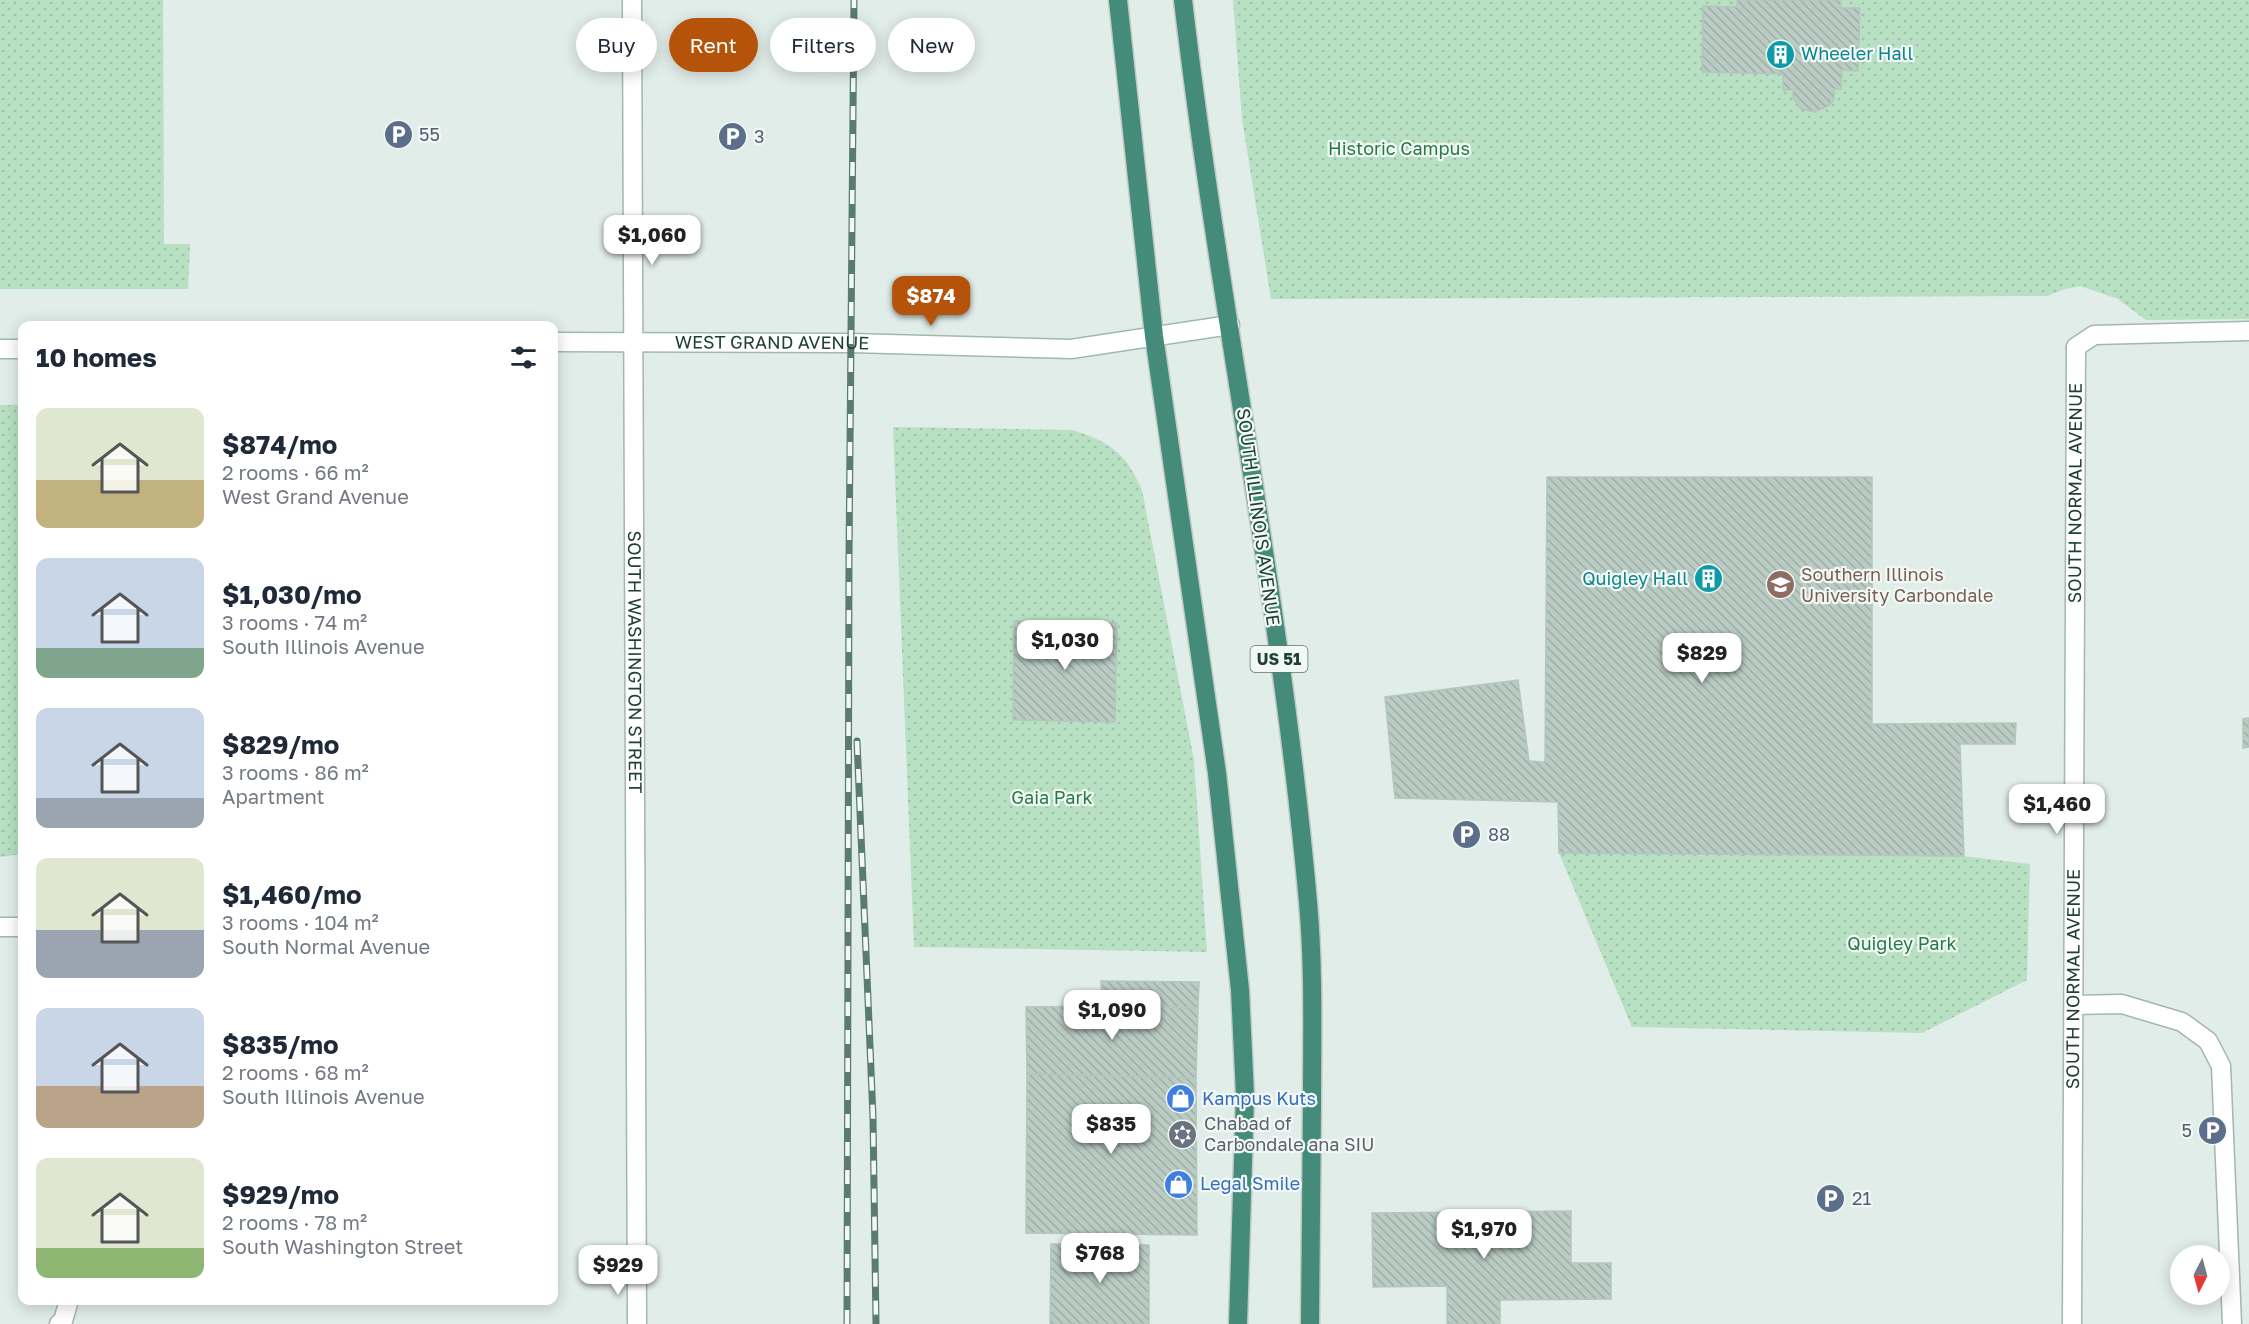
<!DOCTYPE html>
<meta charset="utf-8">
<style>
:root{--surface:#fff;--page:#f2f2f3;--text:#1f2937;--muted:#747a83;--accent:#b45309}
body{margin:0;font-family:"Golos Text",sans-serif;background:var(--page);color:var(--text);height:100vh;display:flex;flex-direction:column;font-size:22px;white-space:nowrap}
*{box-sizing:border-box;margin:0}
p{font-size:20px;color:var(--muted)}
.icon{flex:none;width:33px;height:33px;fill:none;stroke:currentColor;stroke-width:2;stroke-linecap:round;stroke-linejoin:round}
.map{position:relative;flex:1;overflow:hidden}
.details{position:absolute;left:18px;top:321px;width:540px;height:984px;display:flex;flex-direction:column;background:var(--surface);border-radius:12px;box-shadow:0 3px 15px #0003}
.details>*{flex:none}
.guide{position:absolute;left:576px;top:18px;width:570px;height:54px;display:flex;gap:12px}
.needle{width:39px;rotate:186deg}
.controls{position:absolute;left:2170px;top:1245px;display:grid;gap:12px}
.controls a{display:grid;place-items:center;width:60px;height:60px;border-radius:50%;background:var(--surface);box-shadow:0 3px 15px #0003;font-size:30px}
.price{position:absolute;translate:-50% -51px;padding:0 14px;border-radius:12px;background:#fff;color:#222;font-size:20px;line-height:39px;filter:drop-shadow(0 2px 3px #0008)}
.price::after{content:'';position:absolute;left:50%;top:36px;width:18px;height:14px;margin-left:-9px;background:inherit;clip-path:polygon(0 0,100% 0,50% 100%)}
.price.on{background:var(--accent);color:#fff}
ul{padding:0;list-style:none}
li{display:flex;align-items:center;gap:18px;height:150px;padding:0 18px}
li span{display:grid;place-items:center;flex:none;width:168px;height:120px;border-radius:12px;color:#555}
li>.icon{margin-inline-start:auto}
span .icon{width:72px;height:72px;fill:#fffc;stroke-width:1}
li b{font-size:26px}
h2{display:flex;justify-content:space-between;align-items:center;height:72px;padding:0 18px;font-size:26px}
.chip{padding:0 21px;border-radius:27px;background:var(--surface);box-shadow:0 3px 15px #0003;font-size:21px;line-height:54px}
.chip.on{background:var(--accent);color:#fff}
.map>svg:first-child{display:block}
.park{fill:url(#park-dots)}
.building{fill:url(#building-back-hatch);stroke:#b3c7bf;stroke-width:1.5}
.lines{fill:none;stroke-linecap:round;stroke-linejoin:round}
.service-casing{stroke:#a3b6af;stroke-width:21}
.minor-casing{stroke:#a3b6af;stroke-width:21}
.tertiary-casing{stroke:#a3b6af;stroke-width:21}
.secondary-casing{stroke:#9ebab0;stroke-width:21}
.trunk-casing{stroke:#c0cac7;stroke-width:21}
.service{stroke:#fff;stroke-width:18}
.minor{stroke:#fff;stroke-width:18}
.tertiary{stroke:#fff;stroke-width:18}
.secondary{stroke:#fff;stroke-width:18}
.trunk{stroke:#448b7a;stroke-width:18}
.rail-casing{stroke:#5a7b72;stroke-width:7}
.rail{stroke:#f2f9f5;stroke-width:4.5;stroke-dasharray:14;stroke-linecap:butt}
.labels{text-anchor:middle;stroke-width:4.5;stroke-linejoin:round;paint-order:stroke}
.shield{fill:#f2f9f5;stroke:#5e7870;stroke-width:1.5}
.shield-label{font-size:16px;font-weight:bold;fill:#1f4037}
.culture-label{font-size:18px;fill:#0d838f;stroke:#f2f9f5;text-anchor:start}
.service-label{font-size:18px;fill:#4e5e75;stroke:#f2f9f5;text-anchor:start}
.park-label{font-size:18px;fill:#267a46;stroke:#f2f9f5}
.street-label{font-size:18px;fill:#1f4037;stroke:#f2f9f5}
.education-label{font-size:18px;fill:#785e54;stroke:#f2f9f5;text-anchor:start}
.shop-label{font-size:18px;fill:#366cbe;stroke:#f2f9f5;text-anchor:start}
.worship-label{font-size:18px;fill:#5b616d;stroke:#f2f9f5;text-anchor:start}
</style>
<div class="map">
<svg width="2249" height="1324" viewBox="0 0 2249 1324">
<defs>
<pattern id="park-dots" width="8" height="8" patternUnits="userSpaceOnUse" patternTransform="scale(1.5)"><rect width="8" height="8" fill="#b8e0c2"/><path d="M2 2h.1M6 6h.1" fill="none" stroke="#9ec1a7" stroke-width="1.8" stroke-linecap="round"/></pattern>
<pattern id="building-back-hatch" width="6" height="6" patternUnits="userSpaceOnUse" patternTransform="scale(1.5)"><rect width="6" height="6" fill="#b9cbc3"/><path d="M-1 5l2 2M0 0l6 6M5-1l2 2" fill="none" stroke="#9fafa8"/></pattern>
</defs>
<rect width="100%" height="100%" fill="#e1ede8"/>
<g class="park">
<path d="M0,0H163L164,244H190L188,289H0Z"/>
<path d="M1233,0H2249V319L2146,320L2118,299L2080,286L2065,289L2047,296L1271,299L1242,119Z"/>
<path d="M0,405H22V854L0,857Z"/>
<path d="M893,427L1073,430C1111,443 1125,452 1142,490L1194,760L1207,952L914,947Z"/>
<path d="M1559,853L1963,856L2030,864L2027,980L1922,1033L1632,1027Z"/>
</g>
<g class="building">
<path d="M1737,0H1841V8H1860L1858,71L1842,70L1841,89H1834V100L1828,106L1815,112L1801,109L1793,98V90H1783V74L1702,72L1703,6L1737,7Z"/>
<path d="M1547,477H1872V724L2016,723L2015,744H1960L1964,856L1559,853L1558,802L1395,798L1385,697L1518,680L1529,761L1545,762Z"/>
<path d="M1014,621L1117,623L1115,722L1013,720Z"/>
<path d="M2249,718V747L2243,748V719Z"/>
<path d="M1101,981L1199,982L1198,1008L1102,1006Z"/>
<path d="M1102,1006L1198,1008L1196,1078L1027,1074L1026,1007Z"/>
<path d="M1027,1074L1196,1078L1197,1235L1026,1233Z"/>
<path d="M1571,1211V1263H1611V1299L1500,1300V1324H1447V1286L1373,1287L1372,1213Z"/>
<path d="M1051,1244L1149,1245V1324H1050Z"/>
</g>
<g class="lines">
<defs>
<g id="service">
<path d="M2076,347L2094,335L2249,331"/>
<path d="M0,927H22"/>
<path d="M2074,1005L2122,1004L2182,1022L2208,1041L2221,1066L2232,1324"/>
<path d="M59,1324L63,1321L69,1300"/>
</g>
<g id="minor">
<path id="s1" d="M2072,1324L2076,347"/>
</g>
<g id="tertiary">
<path id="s2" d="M632,0L637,1324"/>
</g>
<g id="secondary">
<path id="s3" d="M554,342L851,343L1071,349L1230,325"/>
<path d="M0,349H22"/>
</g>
<g id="trunk">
<path d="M1118,0L1154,336L1217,773L1240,990L1245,1095L1238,1324"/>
<path d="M1183,0C1218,302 1281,599 1308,902C1314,969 1312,1036 1312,1103C1311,1177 1311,1250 1310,1324"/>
</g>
</defs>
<use href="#service" class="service-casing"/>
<use href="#minor" class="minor-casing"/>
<use href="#tertiary" class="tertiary-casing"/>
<use href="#secondary" class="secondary-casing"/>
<use href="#trunk" class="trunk-casing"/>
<use href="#service" class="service"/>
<use href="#minor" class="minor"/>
<use href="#tertiary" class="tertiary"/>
<use href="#secondary" class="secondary"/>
<use href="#trunk" class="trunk"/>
<defs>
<g id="rail">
<path d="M857,741L873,1117L876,1324"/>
<path d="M847,1324L849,558L854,0"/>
</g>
</defs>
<use href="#rail" class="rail-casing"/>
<use href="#rail" class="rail"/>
</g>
<defs>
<symbol id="building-disc" viewBox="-11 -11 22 22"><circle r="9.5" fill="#0f9aa8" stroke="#f2f9f5"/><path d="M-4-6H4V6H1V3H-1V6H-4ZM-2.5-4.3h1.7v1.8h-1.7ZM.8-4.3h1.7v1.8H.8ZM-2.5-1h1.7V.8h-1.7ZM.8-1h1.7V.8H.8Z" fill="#fff"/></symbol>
<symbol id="parking-disc" viewBox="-11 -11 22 22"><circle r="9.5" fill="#5c6f8a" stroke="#f2f9f5"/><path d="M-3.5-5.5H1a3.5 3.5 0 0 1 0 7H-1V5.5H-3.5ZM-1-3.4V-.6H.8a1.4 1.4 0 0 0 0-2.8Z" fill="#fff"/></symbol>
<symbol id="university-disc" viewBox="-11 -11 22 22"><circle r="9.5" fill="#8d6e63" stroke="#f2f9f5"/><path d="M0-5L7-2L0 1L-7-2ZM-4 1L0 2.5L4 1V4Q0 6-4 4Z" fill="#fff"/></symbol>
<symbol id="shop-disc" viewBox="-11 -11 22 22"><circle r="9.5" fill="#3f7fe0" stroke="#f2f9f5"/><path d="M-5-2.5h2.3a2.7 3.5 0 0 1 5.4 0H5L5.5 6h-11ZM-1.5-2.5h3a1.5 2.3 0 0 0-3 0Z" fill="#fff"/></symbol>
<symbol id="synagogue-disc" viewBox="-11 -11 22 22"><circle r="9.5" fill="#6b7280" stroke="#f2f9f5"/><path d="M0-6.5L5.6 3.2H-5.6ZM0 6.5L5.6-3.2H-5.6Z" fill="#fff"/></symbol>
</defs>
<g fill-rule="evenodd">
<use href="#building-disc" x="1764" y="38" width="33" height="33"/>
<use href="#parking-disc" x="382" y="118" width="33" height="33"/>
<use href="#parking-disc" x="716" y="120" width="33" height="33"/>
<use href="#building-disc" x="1692" y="562" width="33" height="33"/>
<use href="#university-disc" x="1764" y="568" width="33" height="33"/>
<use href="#parking-disc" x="1450" y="818" width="33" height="33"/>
<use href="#shop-disc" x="1164" y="1082" width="33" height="33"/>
<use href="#parking-disc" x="2196" y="1114" width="33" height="33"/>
<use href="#synagogue-disc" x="1166" y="1118" width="33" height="33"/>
<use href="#shop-disc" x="1162" y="1168" width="33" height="33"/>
<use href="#parking-disc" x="1814" y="1182" width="33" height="33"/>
</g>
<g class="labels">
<rect class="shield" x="1250.5" y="646" width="57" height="26" rx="4.5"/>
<g class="shield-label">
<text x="1279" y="665">US 51</text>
</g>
<g class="culture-label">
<text x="1801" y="60">Wheeler Hall</text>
<text x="1688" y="585" text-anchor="end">Quigley Hall</text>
</g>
<g class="service-label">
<text x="419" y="141">55</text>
<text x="754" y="143">3</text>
<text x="1488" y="841">88</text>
<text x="2192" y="1137" text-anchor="end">5</text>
<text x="1852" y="1205">21</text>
</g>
<g class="park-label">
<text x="1399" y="155">Historic Campus</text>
<text x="1052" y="804">Gaia Park</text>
<text x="1902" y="950">Quigley Park</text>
</g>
<g class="street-label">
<text dy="6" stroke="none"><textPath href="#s3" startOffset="218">WEST GRAND AVENUE</textPath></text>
<text dy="6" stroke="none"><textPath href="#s1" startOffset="831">SOUTH NORMAL AVENUE</textPath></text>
<text transform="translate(1258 517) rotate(82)" y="6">SOUTH ILLINOIS AVENUE</text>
<text dy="6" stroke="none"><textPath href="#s2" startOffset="662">SOUTH WASHINGTON STREET</textPath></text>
<text dy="6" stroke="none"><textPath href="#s1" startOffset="345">SOUTH NORMAL AVENUE</textPath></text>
</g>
<g class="education-label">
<text x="1801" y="581">Southern Illinois<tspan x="1801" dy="21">University Carbondale</tspan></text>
</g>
<g class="shop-label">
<text x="1202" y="1105">Kampus Kuts</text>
<text x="1200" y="1190">Legal Smile</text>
</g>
<g class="worship-label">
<text x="1204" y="1130">Chabad of<tspan x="1204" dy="21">Carbondale ana SIU</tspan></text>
</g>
</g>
</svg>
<div class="controls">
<a><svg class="needle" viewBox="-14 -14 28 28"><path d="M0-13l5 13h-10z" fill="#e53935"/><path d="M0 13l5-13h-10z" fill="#747a83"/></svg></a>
</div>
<b class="price" style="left:652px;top:266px">$1,060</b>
<b class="price on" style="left:931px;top:327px">$874</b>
<b class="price" style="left:1065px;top:671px">$1,030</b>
<b class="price" style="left:1702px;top:684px">$829</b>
<b class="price" style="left:2057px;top:835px">$1,460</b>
<b class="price" style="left:1112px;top:1041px">$1,090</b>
<b class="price" style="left:1111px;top:1155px">$835</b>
<b class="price" style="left:1484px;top:1260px">$1,970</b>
<b class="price" style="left:1100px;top:1284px">$768</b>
<b class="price" style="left:618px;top:1296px">$929</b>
<div class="guide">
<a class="chip">Buy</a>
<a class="chip on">Rent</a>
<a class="chip">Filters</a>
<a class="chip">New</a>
</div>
<section class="details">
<h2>10 homes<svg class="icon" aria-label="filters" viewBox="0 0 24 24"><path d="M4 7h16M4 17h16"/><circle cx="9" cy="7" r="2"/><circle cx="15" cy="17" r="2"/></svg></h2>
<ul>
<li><span style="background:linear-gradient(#dfe7d0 60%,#c2b280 0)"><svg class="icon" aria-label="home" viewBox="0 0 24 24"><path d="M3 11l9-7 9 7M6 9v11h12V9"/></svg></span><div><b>$874/mo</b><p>2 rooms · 66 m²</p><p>West Grand Avenue</p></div></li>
<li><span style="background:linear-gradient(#c9d6e8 75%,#7fa58c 0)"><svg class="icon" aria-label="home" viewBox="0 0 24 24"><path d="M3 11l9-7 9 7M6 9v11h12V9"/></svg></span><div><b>$1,030/mo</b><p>3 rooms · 74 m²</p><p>South Illinois Avenue</p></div></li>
<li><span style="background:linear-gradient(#c9d6e8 75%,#9aa5b1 0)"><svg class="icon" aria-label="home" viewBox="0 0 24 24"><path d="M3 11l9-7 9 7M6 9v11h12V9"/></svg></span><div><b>$829/mo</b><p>3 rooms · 86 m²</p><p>Apartment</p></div></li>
<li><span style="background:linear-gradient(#dfe7d0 60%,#9aa5b1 0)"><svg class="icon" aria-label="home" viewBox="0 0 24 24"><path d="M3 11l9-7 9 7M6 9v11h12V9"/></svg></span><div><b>$1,460/mo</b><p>3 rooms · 104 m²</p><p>South Normal Avenue</p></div></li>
<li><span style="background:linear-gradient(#c9d6e8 65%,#b9a48a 0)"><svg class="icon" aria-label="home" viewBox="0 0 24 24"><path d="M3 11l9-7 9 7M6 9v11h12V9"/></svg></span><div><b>$835/mo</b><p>2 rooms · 68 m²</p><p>South Illinois Avenue</p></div></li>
<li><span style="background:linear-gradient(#dfe7d0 75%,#8fb573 0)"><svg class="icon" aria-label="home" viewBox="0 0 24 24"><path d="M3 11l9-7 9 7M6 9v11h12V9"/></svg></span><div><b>$929/mo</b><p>2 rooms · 78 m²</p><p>South Washington Street</p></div></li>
</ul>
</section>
</div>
